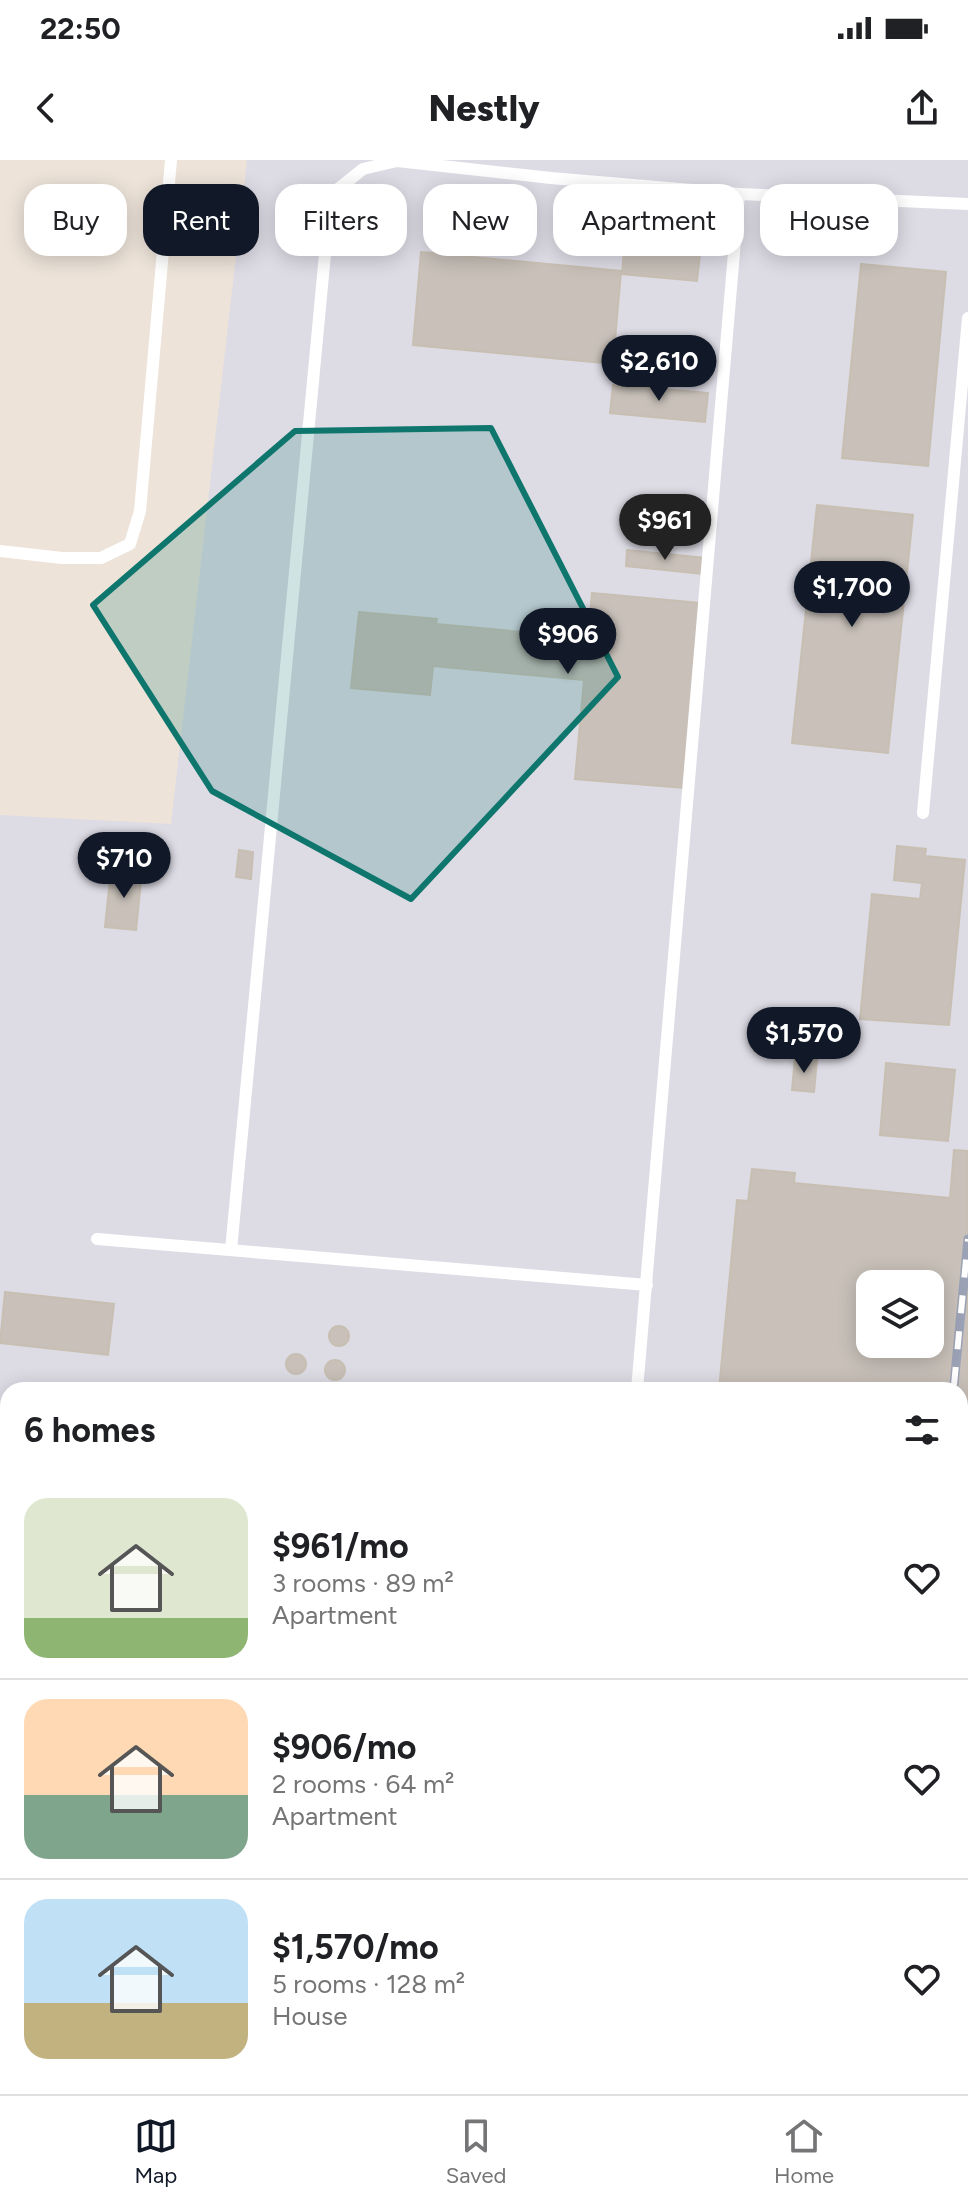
<!DOCTYPE html>
<meta charset="utf-8">
<style>
:root{--surface:#fff;--page:#f6f6f6;--text:#202124;--muted:#757577;--line:#e0e0e0;--accent:#111827}
body{margin:0;font-family:Figtree,sans-serif;background:var(--page);color:var(--text);height:100vh;display:flex;flex-direction:column;font-size:30px;white-space:nowrap}
*{box-sizing:border-box;margin:0}
p{font-size:26px;color:var(--muted)}
.icon{flex:none;width:44px;height:44px;fill:none;stroke:currentColor;stroke-width:2;stroke-linecap:round;stroke-linejoin:round}
.map{position:relative;flex:1;overflow:hidden}
.side{position:absolute;left:0px;top:1222px;width:968px;height:712px;display:flex;flex-direction:column;background:var(--surface);border-radius:24px 24px 0 0;box-shadow:0 4px 20px #0003}
.side>*{flex:none}
.banner{position:absolute;left:24px;top:24px;width:920px;height:72px;display:flex;gap:16px}
.tools{position:absolute;left:856px;top:1110px;display:grid;gap:16px}
.tools a{display:grid;place-items:center;width:88px;height:88px;border-radius:16px;background:var(--surface);box-shadow:0 4px 20px #0003;font-size:40px}
.price{position:absolute;translate:-50% -68px;padding:0 18px;border-radius:28px;background:var(--accent);color:#fff;font-size:26px;line-height:52px;filter:drop-shadow(0 2px 4px #0008)}
.price::after{content:'';position:absolute;left:50%;top:48px;width:24px;height:18px;margin-left:-12px;background:inherit;clip-path:polygon(0 0,100% 0,50% 100%)}
.price.on{background:#222;color:#fff}
ul{padding:0;list-style:none}
li{display:flex;align-items:center;gap:24px;height:200px;padding:0 24px}
li+li{border-top:2px solid var(--line)}
li span{display:grid;place-items:center;flex:none;width:224px;height:160px;border-radius:24px;color:#555}
li>.icon{margin-inline-start:auto}
span .icon{width:96px;height:96px;fill:#fffc;stroke-width:1}
li b{font-size:34px}
h2{display:flex;justify-content:space-between;align-items:center;height:96px;padding:0 24px;font-size:34px}
.chip{padding:0 28px;border-radius:24px;background:var(--surface);box-shadow:0 4px 20px #0003;font-size:28px;line-height:72px}
.chip.on{background:var(--accent);color:#fff}
.status{display:flex;justify-content:space-between;align-items:center;height:56px;padding:0 40px;background:var(--surface);direction:ltr}
.status svg{height:22px;fill:currentColor}
header{display:flex;justify-content:space-between;align-items:center;height:104px;padding:0 24px;background:var(--surface);font-size:36px;font-weight:800}
.menu{display:flex;justify-content:space-around;align-items:center;height:112px;border-top:2px solid var(--line);background:var(--surface);font-size:22px;color:var(--muted)}
.menu a{display:grid;justify-items:center;gap:4px}
.menu .on{color:var(--accent)}
.map>svg:first-child{display:block}
.industrial{fill:#dddbe4;fill-rule:evenodd}
.building{fill:#c8c0b9;stroke:#c8bfb3;stroke-width:2;fill-rule:evenodd}
.lines{fill:none;stroke-linecap:round;stroke-linejoin:round}
.lane{stroke:#fff;stroke-width:12}
.rail-casing{stroke:#9ca2b5;stroke-width:9}
.rail{stroke:#fff;stroke-width:6;stroke-dasharray:18;stroke-linecap:butt}
.marked{fill:#0f766e;fill-opacity:0.2;stroke:#0f766e;stroke-width:6;stroke-linejoin:round}
</style>
<div class="status"><b>22:50</b><svg viewBox="0 0 49 12"><path d="M0 12V9h3v3zM5 12V6h3v6zM10 12V3h3v9zM15 12V0h3v12zM26 1h20v11H26zM47 4h2v5h-2z"/></svg></div>
<header><svg class="icon" aria-label="back" viewBox="0 0 24 24"><path d="M15 5l-7 7 7 7"/></svg>Nestly<svg class="icon" aria-label="share" viewBox="0 0 24 24"><path d="M12 15V3M7 8l5-5 5 5M5 13v7h14v-7"/></svg></header>
<div class="map">
<svg width="968" height="1934" viewBox="0 0 968 1934">
<rect width="100%" height="100%" fill="#ede3d9"/>
<path class="industrial" d="M247,0H968V1934H0V655L171,664ZM870,1124H930V1184H870ZM8,1230H960V1926H8Z"/>
<g class="building">
<path d="M626,68L702,76L697,121L622,114Z"/>
<path d="M421,92L621,111L613,204L413,185Z"/>
<path d="M861,104L946,112L928,306L842,298Z"/>
<path d="M613,225L708,233L705,262L610,253Z"/>
<path d="M817,345L913,355L888,593L792,583Z"/>
<path d="M627,390L705,398L703,414L626,406Z"/>
<path d="M592,433L700,443L684,628L575,619L584,520L433,506L430,535L351,528L359,452L437,459L436,464L588,478Z"/>
<path d="M897,686L926,689L925,696L965,700L949,865L860,859L872,734L920,739L922,723L894,720Z"/>
<path d="M239,690L253,692L251,719L236,717Z"/>
<path d="M111,709L142,712L136,770L105,767Z"/>
<path d="M795,898L817,900L814,932L792,930Z"/>
<path d="M886,903L955,910L948,981L880,975Z"/>
<path d="M954,990L968,991V1265L961,1344L960,1230H719L737,1040L748,1041L752,1009L795,1013L794,1023L950,1038ZM870,1124H930V1184H870Z"/>
<path d="M5,1132L114,1144L108,1195L0,1183Z"/>
<circle cx="339" cy="1176" r="10"/>
<circle cx="296" cy="1204" r="10"/>
<circle cx="335" cy="1210" r="10"/>
<path d="M960,1626L968,1627V1793L960,1792Z"/>
<path d="M960,1838L968,1839L967,1934L911,1933L912,1926H960Z"/>
<path d="M564,1926H581L623,1930V1934H563Z"/>
</g>
<g class="lines">
<g class="lane">
<path d="M0,391L62,398H101L130,384L140,351L171,0"/>
<path d="M923,653L968,158"/>
<path d="M97,1079L647,1125"/>
<path d="M231,1090L327,73L338,29L363,9L397,1L551,18L739,34"/>
<path d="M637,1230L739,34L968,44"/>
<path d="M960,1474L968,1475"/>
</g>
<defs>
<path id="rail" d="M954,1225L968,1079"/>
</defs>
<use href="#rail" class="rail-casing"/>
<use href="#rail" class="rail"/>
</g>
<path class="marked" d="M491,268L618,517L411,739L212,631L93,445L295,271Z"/>
</svg>
<div class="tools">
<a><svg class="icon" aria-label="layers" viewBox="0 0 24 24"><path d="M12 4l9 5-9 5-9-5zM3 14l9 5 9-5"/></svg></a>
</div>
<b class="price" style="left:659px;top:243px">$2,610</b>
<b class="price on" style="left:665px;top:402px">$961</b>
<b class="price" style="left:852px;top:469px">$1,700</b>
<b class="price" style="left:568px;top:516px">$906</b>
<b class="price" style="left:124px;top:740px">$710</b>
<b class="price" style="left:804px;top:915px">$1,570</b>
<div class="banner">
<a class="chip">Buy</a>
<a class="chip on">Rent</a>
<a class="chip">Filters</a>
<a class="chip">New</a>
<a class="chip">Apartment</a>
<a class="chip">House</a>
</div>
<section class="side">
<h2>6 homes<svg class="icon" aria-label="filters" viewBox="0 0 24 24"><path d="M4 7h16M4 17h16"/><circle cx="9" cy="7" r="2"/><circle cx="15" cy="17" r="2"/></svg></h2>
<ul>
<li><span style="background:linear-gradient(#dfe7d0 75%,#8fb573 0)"><svg class="icon" aria-label="home" viewBox="0 0 24 24"><path d="M3 11l9-7 9 7M6 9v11h12V9"/></svg></span><div><b>$961/mo</b><p>3 rooms · 89 m²</p><p>Apartment</p></div><svg class="icon" aria-label="heart" viewBox="0 0 24 24"><path d="M12 20l-8-8c-3-5 5-10 8-4 3-6 11-1 8 4z"/></svg></li>
<li><span style="background:linear-gradient(#ffd9b3 60%,#7fa58c 0)"><svg class="icon" aria-label="home" viewBox="0 0 24 24"><path d="M3 11l9-7 9 7M6 9v11h12V9"/></svg></span><div><b>$906/mo</b><p>2 rooms · 64 m²</p><p>Apartment</p></div><svg class="icon" aria-label="heart" viewBox="0 0 24 24"><path d="M12 20l-8-8c-3-5 5-10 8-4 3-6 11-1 8 4z"/></svg></li>
<li><span style="background:linear-gradient(#bfe0f5 65%,#c2b280 0)"><svg class="icon" aria-label="home" viewBox="0 0 24 24"><path d="M3 11l9-7 9 7M6 9v11h12V9"/></svg></span><div><b>$1,570/mo</b><p>5 rooms · 128 m²</p><p>House</p></div><svg class="icon" aria-label="heart" viewBox="0 0 24 24"><path d="M12 20l-8-8c-3-5 5-10 8-4 3-6 11-1 8 4z"/></svg></li>
</ul>
</section>
</div>
<nav class="menu">
<a class="on"><svg class="icon" aria-label="map" viewBox="0 0 24 24"><path d="M3 6l6-2 6 2 6-2v14l-6 2-6-2-6 2zM9 4v14M15 6v14"/></svg>Map</a>
<a><svg class="icon" aria-label="saved" viewBox="0 0 24 24"><path d="M7 4h10v16l-5-4-5 4z"/></svg>Saved</a>
<a><svg class="icon" aria-label="home" viewBox="0 0 24 24"><path d="M3 11l9-7 9 7M6 9v11h12V9"/></svg>Home</a>
</nav>
